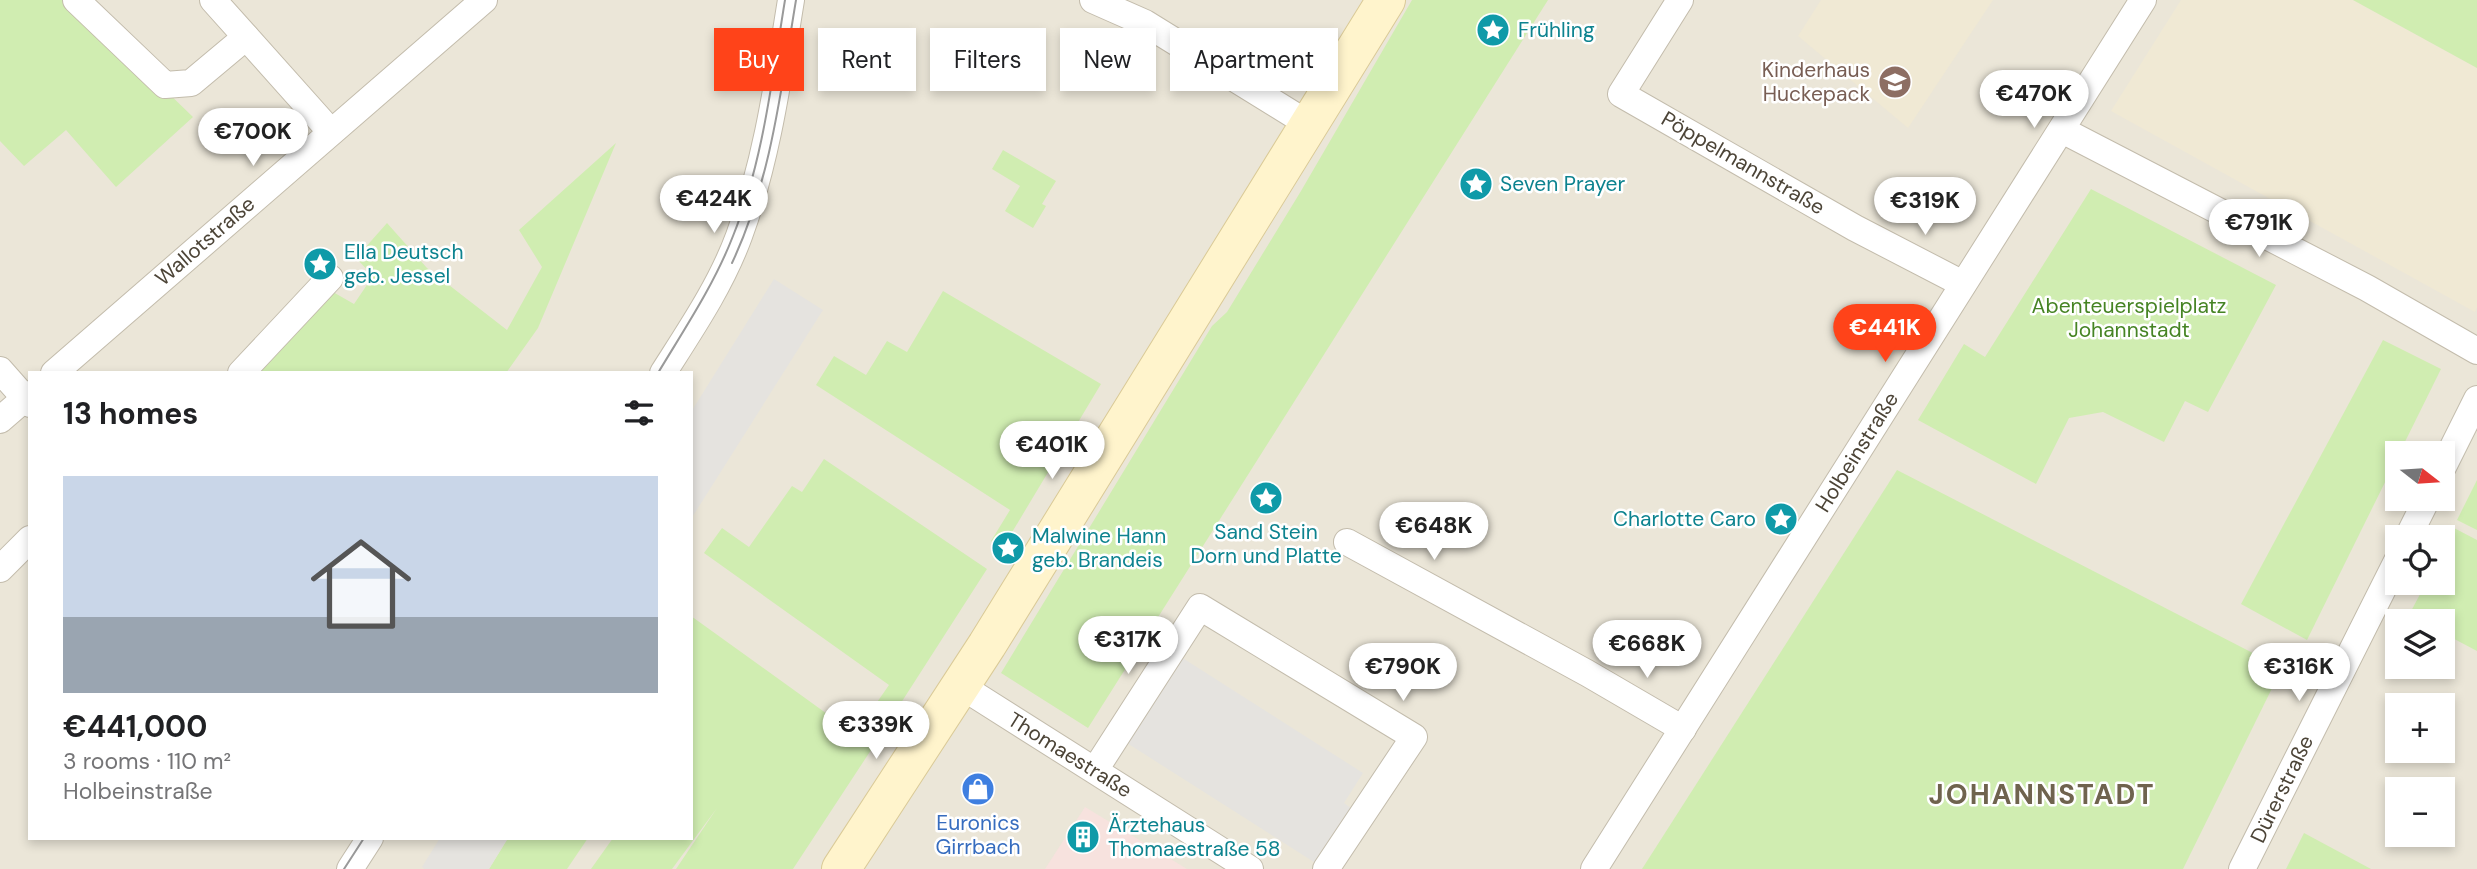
<!DOCTYPE html>
<meta charset="utf-8">
<style>
:root{--surface:#fff;--page:#f2f2f2;--text:#202124;--muted:#757577;--line:#e0e0e0;--accent:#ff4319}
body{margin:0;font-family:"DM Sans",sans-serif;background:var(--page);color:var(--text);height:100vh;display:flex;flex-direction:column;font-size:26px;white-space:nowrap}
*{box-sizing:border-box;margin:0}
p{font-size:23px;color:var(--muted)}
.icon{flex:none;width:38px;height:38px;fill:none;stroke:currentColor;stroke-width:2;stroke-linecap:round;stroke-linejoin:round}
.map{position:relative;flex:1;overflow:hidden}
.panel{position:absolute;left:28px;top:371px;width:665px;height:469px;display:flex;flex-direction:column;background:var(--surface);border-radius:0px;box-shadow:0 4px 10px #0003}
.panel>*{flex:none}
.banner{position:absolute;left:714px;top:28px;width:665px;height:63px;display:flex;gap:14px}
.needle{width:46px;rotate:107deg}
.buttons{position:absolute;left:2385px;top:441px;display:grid;gap:14px}
.buttons a{display:grid;place-items:center;width:70px;height:70px;border-radius:0px;background:var(--surface);box-shadow:0 4px 10px #0003;font-size:35px}
.price{position:absolute;translate:-50% -60px;padding:0 16px;border-radius:24px;background:#fff;color:#222;font-size:23px;line-height:46px;filter:drop-shadow(0 2px 4px #0008)}
.price::after{content:'';position:absolute;left:50%;top:42px;width:21px;height:16px;margin-left:-10px;background:inherit;clip-path:polygon(0 0,100% 0,50% 100%)}
.price.current{background:var(--accent);color:#fff}
ul{padding:0;list-style:none}
li{display:grid;align-content:center;gap:14px;height:371px;padding:0 35px}
li+li{border-top:2px solid var(--line)}
li span{display:grid;place-items:center;height:217px;border-radius:0px;color:#555}
li>.icon{margin-inline-start:auto}
span .icon{width:126px;height:126px;fill:#fffc;stroke-width:1}
li b{font-size:30px}
h2{display:flex;justify-content:space-between;align-items:center;height:84px;padding:0 35px;font-size:30px}
.tag{padding:0 24px;border-radius:0px;background:var(--surface);box-shadow:0 4px 10px #0003;font-size:24px;line-height:63px}
.tag.current{background:var(--accent);color:#fff}
.map>svg:first-child{display:block}
.residential{fill:#ebe6d8;fill-rule:evenodd}
.education{fill:#f0e9d4}
.medical{fill:#f7e2de}
.green{fill:#d0edb1}
.parking{fill:#e5e3df}
.lines{fill:none;stroke-linecap:round;stroke-linejoin:round}
.minor-casing{stroke:#c3bcac;stroke-width:28}
.secondary-casing{stroke:#daca97;stroke-width:40}
.minor{stroke:#fff;stroke-width:26}
.secondary{stroke:#fff4cc;stroke-width:38}
.tram{stroke:#9a9a9a;stroke-width:2}
.labels{text-anchor:middle;stroke-width:5;stroke-linejoin:round;paint-order:stroke}
.culture-label{font-size:21px;fill:#0d838f;stroke:#fff;text-anchor:start}
.education-label{font-size:21px;fill:#785e54;stroke:#fff;text-anchor:end}
.street-label{font-size:21px;fill:#4c4437;stroke:#fff}
.park-label{font-size:21px;fill:#468424;stroke:#fff}
.shop-label{font-size:21px;fill:#366cbe;stroke:#fff}
.district-label{font-size:28px;font-weight:bold;letter-spacing:2px;fill:#6f634e;stroke:#fff}
</style>
<div class="map">
<svg width="2477" height="869" viewBox="0 0 2477 869">
<rect width="100%" height="100%" fill="#f6f3eb"/>
<path class="residential" d="M0,0H2477V869H0ZM30,373H691V838H30ZM2398,453H2443V499H2398ZM2398,537H2443V583H2398ZM2398,621H2443V667H2398ZM2398,705H2443V751H2398ZM2398,789H2443V835H2398Z"/>
<g class="education">
<path d="M1821,0H1993L1908,128L1798,36Z"/>
<path d="M2181,0H2353L2477,68V307L2475,312L2111,111Z"/>
</g>
<path class="medical" d="M1085,807L1187,869H1045Z"/>
<g class="green">
<path d="M0,0H72L193,117L116,187L66,130L24,166L0,141Z"/>
<path d="M1412,0H1548L1088,728L1001,673L1212,326L1227,312L1301,191Z"/>
<path d="M2353,0H2477V68Z"/>
<path d="M616,143L538,328L506,373H255L333,292L354,304L373,276L356,258L387,223L427,268L507,330L542,267L519,230Z"/>
<path d="M1003,150L1056,181L1042,204L1046,206L1033,228L1005,211L1020,186L992,169Z"/>
<path d="M2091,189L2276,285L2208,412L2185,401L2164,442L2103,412L2069,418L2036,484L1918,420L1964,344L1985,357Z"/>
<path d="M943,291L1101,384L1002,549L991,541L1010,510L816,385L834,356L866,375L887,341L907,352Z"/>
<path d="M2383,340L2441,369L2307,640L2241,604Z"/>
<path d="M824,459L987,569L881,734L864,721L889,685L704,553L722,528L749,547L792,486L802,492Z"/>
<path d="M1897,470L2282,668L2183,869H1642Z"/>
<path d="M2477,480V530L2457,520Z"/>
<path d="M2454,528L2477,540V651L2443,633V621H2421L2409,615L2426,583H2443V549Z"/>
<path d="M691,616L873,747L793,869H676L717,808L672,869H591L613,838H691Z"/>
<path d="M2304,833L2371,869H2286Z"/>
<path d="M508,838H588L567,869H489Z"/>
</g>
<g class="parking">
<path d="M774,279L823,310L691,519V412Z"/>
<path d="M1181,657L1363,773L1344,803L1352,809L1317,864L1127,743Z"/>
<path d="M440,838H508L489,869H425L422,867Z"/>
</g>
<g class="lines">
<defs>
<g id="minor">
<path d="M76,0L165,85L191,83L246,37"/>
<path d="M213,0L331,132"/>
<path d="M1093,0L1145,23L1310,125"/>
<path d="M1680,0L1621,94L1855,228L1963,284"/>
<path d="M2062,130L2367,288L2477,351"/>
<path d="M0,370L30,404"/>
<path d="M54,373L484,0"/>
<path d="M241,373L330,278"/>
<path d="M663,373C691,329 721,285 739,236C767,160 778,80 791,0"/>
<path d="M0,420L30,394"/>
<path d="M2443,467L2477,399"/>
<path d="M2408,537L2427,499"/>
<path d="M1347,542L1587,673L1683,729"/>
<path d="M0,569L30,539"/>
<path d="M961,686L1250,869"/>
<path d="M1095,770L1200,607L1414,737L1326,869"/>
<path d="M350,869L370,838"/>
<path d="M1594,869L2143,0"/>
<path d="M2242,869L2398,559"/>
</g>
<path id="secondary" d="M841,869L987,645L1386,0"/>
</defs>
<use href="#minor" class="minor-casing"/>
<use href="#secondary" class="secondary-casing"/>
<use href="#minor" class="minor"/>
<use href="#secondary" class="secondary"/>
<g class="tram">
<path d="M732,263C771,180 781,90 796,0"/>
<path d="M658,373C685,328 714,285 733,236C763,162 772,79 785,0"/>
<path d="M344,869L364,838"/>
</g>
</g>
<defs>
<symbol id="sight-disc" viewBox="-11 -11 22 22"><circle r="9.5" fill="#0f9aa8" stroke="#fff"/><path d="M0-6L1.8-2.2L6-1.7L2.9 1.2L3.7 5.4L0 3.3L-3.7 5.4L-2.9 1.2L-6-1.7L-1.8-2.2Z" fill="#fff"/></symbol>
<symbol id="school-disc" viewBox="-11 -11 22 22"><circle r="9.5" fill="#8d6e63" stroke="#fff"/><path d="M0-5L7-2L0 1L-7-2ZM-4 1L0 2.5L4 1V4Q0 6-4 4Z" fill="#fff"/></symbol>
<symbol id="shop-disc" viewBox="-11 -11 22 22"><circle r="9.5" fill="#3f7fe0" stroke="#fff"/><path d="M-5-2.5h2.3a2.7 3.5 0 0 1 5.4 0H5L5.5 6h-11ZM-1.5-2.5h3a1.5 2.3 0 0 0-3 0Z" fill="#fff"/></symbol>
<symbol id="building-disc" viewBox="-11 -11 22 22"><circle r="9.5" fill="#0f9aa8" stroke="#fff"/><path d="M-4-6H4V6H1V3H-1V6H-4ZM-2.5-4.3h1.7v1.8h-1.7ZM.8-4.3h1.7v1.8H.8ZM-2.5-1h1.7V.8h-1.7ZM.8-1h1.7V.8H.8Z" fill="#fff"/></symbol>
</defs>
<g fill-rule="evenodd">
<use href="#sight-disc" x="1474" y="11" width="38" height="38"/>
<use href="#school-disc" x="1876" y="63" width="38" height="38"/>
<use href="#sight-disc" x="1457" y="165" width="38" height="38"/>
<use href="#sight-disc" x="301" y="245" width="38" height="38"/>
<use href="#sight-disc" x="1247" y="479" width="38" height="38"/>
<use href="#sight-disc" x="1762" y="500" width="38" height="38"/>
<use href="#sight-disc" x="989" y="529" width="38" height="38"/>
<use href="#shop-disc" x="959" y="770" width="38" height="38"/>
<use href="#building-disc" x="1064" y="818" width="38" height="38"/>
</g>
<g class="labels">
<g class="culture-label">
<text x="1518" y="37">Frühling</text>
<text x="1500" y="191">Seven Prayer</text>
<text x="344" y="259">Ella Deutsch<tspan x="344" dy="24">geb. Jessel</tspan></text>
<text x="1756" y="526" text-anchor="end">Charlotte Caro</text>
<text x="1266" y="539" text-anchor="middle">Sand Stein<tspan x="1266" dy="24">Dorn und Platte</tspan></text>
<text x="1032" y="543">Malwine Hann<tspan x="1032" dy="24">geb. Brandeis</tspan></text>
<text x="1108" y="832">Ärztehaus<tspan x="1108" dy="24">Thomaestraße 58</tspan></text>
</g>
<g class="education-label">
<text x="1870" y="77">Kinderhaus<tspan x="1870" dy="24">Huckepack</tspan></text>
</g>
<g class="street-label">
<text transform="translate(1743 163) rotate(30)" y="7">Pöppelmannstraße</text>
<text transform="translate(205 241) rotate(-41)" y="7">Wallotstraße</text>
<text transform="translate(1857 452) rotate(-58)" y="7">Holbeinstraße</text>
<text transform="translate(1070 755) rotate(32)" y="7">Thomaestraße</text>
<text transform="translate(2282 789) rotate(-64)" y="7">Dürerstraße</text>
</g>
<g class="park-label">
<text x="2129" y="313">Abenteuerspielplatz<tspan x="2129" dy="24">Johannstadt</tspan></text>
</g>
<g class="shop-label">
<text x="978" y="830">Euronics<tspan x="978" dy="24">Girrbach</tspan></text>
</g>
<g class="district-label">
<text x="2042" y="804">JOHANNSTADT</text>
</g>
</g>
</svg>
<div class="buttons">
<a><svg class="needle" viewBox="-14 -14 28 28"><path d="M0-13l5 13h-10z" fill="#e53935"/><path d="M0 13l5-13h-10z" fill="#757577"/></svg></a>
<a><svg class="icon" aria-label="locate" viewBox="0 0 24 24"><circle cx="12" cy="12" r="6"/><path d="M12 2v4M12 18v4M2 12h4M18 12h4"/></svg></a>
<a><svg class="icon" aria-label="layers" viewBox="0 0 24 24"><path d="M12 4l9 5-9 5-9-5zM3 14l9 5 9-5"/></svg></a>
<a>+</a>
<a>−</a>
</div>
<b class="price" style="left:2034px;top:130px">€470K</b>
<b class="price" style="left:253px;top:168px">€700K</b>
<b class="price" style="left:714px;top:235px">€424K</b>
<b class="price" style="left:1925px;top:237px">€319K</b>
<b class="price" style="left:2259px;top:259px">€791K</b>
<b class="price current" style="left:1885px;top:364px">€441K</b>
<b class="price" style="left:1052px;top:481px">€401K</b>
<b class="price" style="left:1434px;top:562px">€648K</b>
<b class="price" style="left:1128px;top:676px">€317K</b>
<b class="price" style="left:1647px;top:680px">€668K</b>
<b class="price" style="left:1403px;top:703px">€790K</b>
<b class="price" style="left:2299px;top:703px">€316K</b>
<b class="price" style="left:876px;top:761px">€339K</b>
<div class="banner">
<a class="tag current">Buy</a>
<a class="tag">Rent</a>
<a class="tag">Filters</a>
<a class="tag">New</a>
<a class="tag">Apartment</a>
</div>
<section class="panel">
<h2>13 homes<svg class="icon" aria-label="filters" viewBox="0 0 24 24"><path d="M4 7h16M4 17h16"/><circle cx="9" cy="7" r="2"/><circle cx="15" cy="17" r="2"/></svg></h2>
<ul>
<li><span style="background:linear-gradient(#c9d6e8 65%,#9aa5b1 0)"><svg class="icon" aria-label="home" viewBox="0 0 24 24"><path d="M3 11l9-7 9 7M6 9v11h12V9"/></svg></span><div><b>€441,000</b><p>3 rooms · 110 m²</p><p>Holbeinstraße</p></div></li>
</ul>
</section>
</div>
